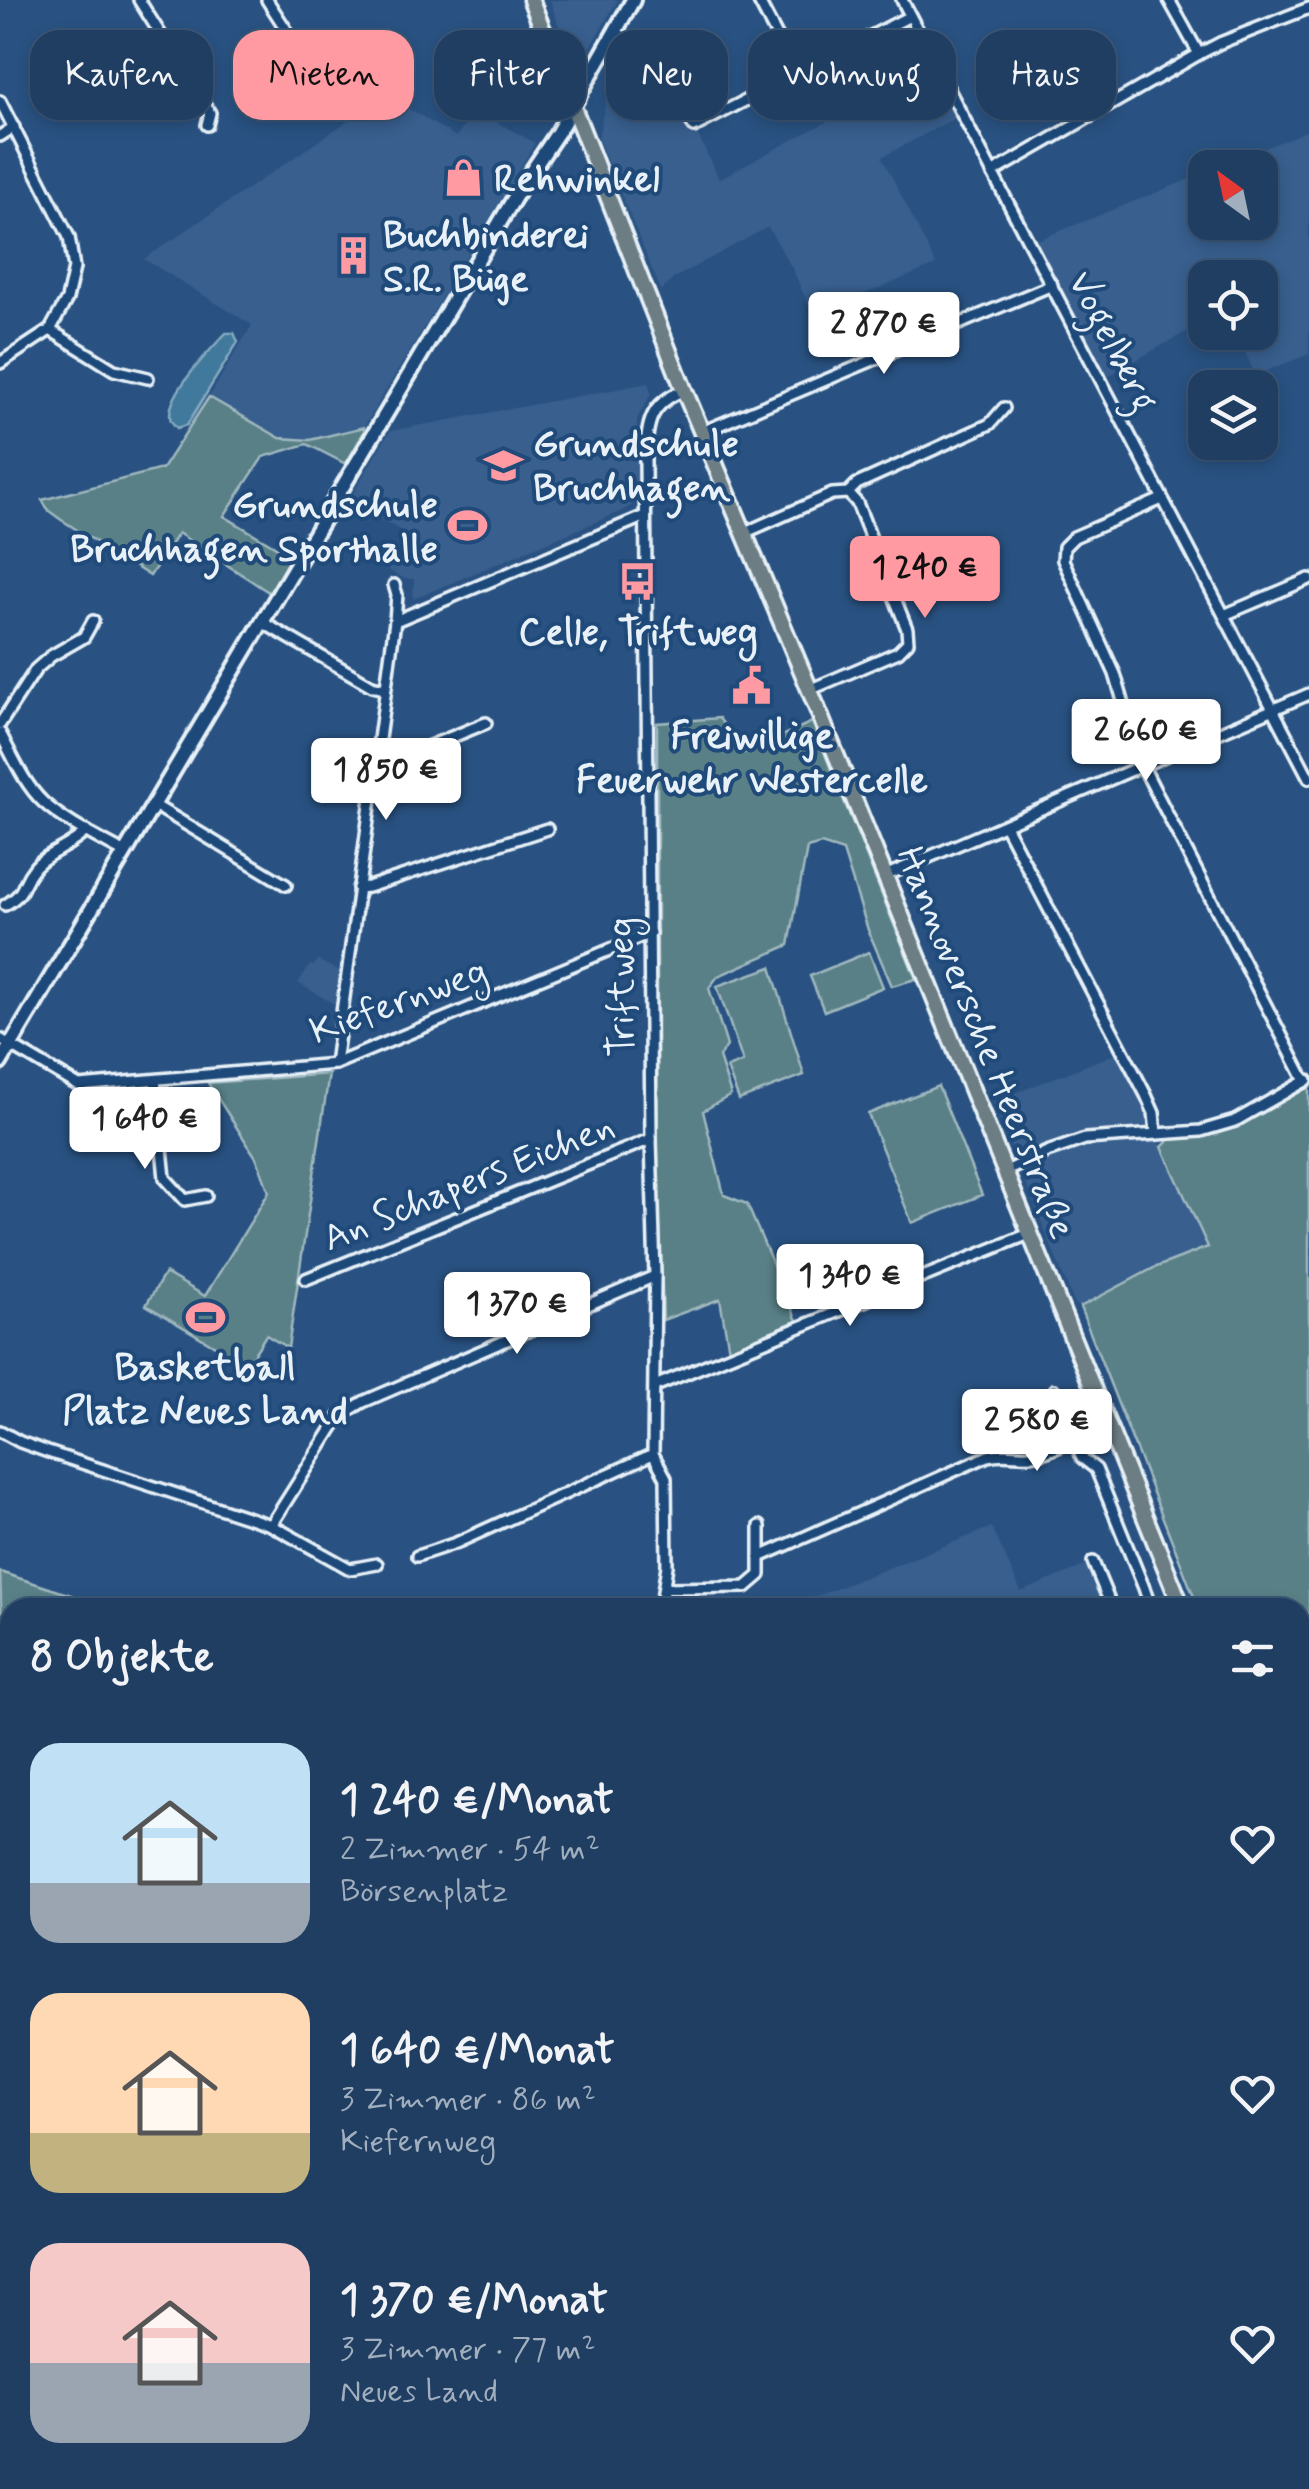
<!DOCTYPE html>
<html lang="de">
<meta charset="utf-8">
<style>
:root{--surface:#1f3e62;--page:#2c496b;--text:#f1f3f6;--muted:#a1aebe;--line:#3c5777;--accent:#ff9aa2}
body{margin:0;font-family:Mynerve,sans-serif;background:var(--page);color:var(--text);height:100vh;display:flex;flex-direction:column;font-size:38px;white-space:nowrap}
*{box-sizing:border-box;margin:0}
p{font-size:32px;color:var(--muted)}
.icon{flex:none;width:55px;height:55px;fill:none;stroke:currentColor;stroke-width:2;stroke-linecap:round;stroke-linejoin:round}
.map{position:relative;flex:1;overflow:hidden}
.panel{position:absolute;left:0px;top:1598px;width:1310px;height:892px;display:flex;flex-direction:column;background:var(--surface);border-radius:30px 30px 0 0;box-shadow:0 5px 15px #0003,0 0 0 2px var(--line)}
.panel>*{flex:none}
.top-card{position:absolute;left:30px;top:30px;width:1250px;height:90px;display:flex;gap:20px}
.needle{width:65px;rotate:327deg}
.tools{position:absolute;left:1188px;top:150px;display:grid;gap:20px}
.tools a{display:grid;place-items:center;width:90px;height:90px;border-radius:20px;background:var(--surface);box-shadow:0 5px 15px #0003,0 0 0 2px var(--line);font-size:50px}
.price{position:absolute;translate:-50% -85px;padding:0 22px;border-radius:10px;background:#fff;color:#222;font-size:32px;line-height:65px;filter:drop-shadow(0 2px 5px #0008)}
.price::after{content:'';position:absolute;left:50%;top:60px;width:30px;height:22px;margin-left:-15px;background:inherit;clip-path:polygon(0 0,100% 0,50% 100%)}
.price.selected{background:var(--accent);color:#111}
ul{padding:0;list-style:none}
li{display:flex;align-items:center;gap:30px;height:250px;padding:0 30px}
li span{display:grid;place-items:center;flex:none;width:280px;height:200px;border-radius:30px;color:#555}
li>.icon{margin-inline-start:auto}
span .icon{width:120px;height:120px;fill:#fffc;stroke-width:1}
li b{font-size:42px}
h2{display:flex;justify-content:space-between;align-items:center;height:120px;padding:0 30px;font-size:42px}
.chip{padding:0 35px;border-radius:30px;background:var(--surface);box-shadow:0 5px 15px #0003,0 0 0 2px var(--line);font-size:35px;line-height:90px}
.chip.selected{background:var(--accent);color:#111}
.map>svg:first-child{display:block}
.built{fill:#395f8e}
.green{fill:#598086;stroke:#a0b8bf;stroke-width:2.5}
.water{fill:#41799b;stroke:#84a9c0;stroke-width:2.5}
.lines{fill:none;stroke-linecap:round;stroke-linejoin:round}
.street-casing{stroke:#e8f1f8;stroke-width:16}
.secondary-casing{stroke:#e8f1f8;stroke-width:20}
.primary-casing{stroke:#e8f1f8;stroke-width:21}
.street{stroke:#1f4a7a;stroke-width:9}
.secondary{stroke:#1f4a7a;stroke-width:12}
.primary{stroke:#6c7e84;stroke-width:14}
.labels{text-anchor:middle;stroke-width:8;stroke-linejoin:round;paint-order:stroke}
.poi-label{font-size:38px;font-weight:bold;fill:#e8f1f8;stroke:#1f4a7a;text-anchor:start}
.street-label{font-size:38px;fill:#e8f1f8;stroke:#1f4a7a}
</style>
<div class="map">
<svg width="1309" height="2489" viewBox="0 0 1309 2489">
<rect width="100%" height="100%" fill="#295282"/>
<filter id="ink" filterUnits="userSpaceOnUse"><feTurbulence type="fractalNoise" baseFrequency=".01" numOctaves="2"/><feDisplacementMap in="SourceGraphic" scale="20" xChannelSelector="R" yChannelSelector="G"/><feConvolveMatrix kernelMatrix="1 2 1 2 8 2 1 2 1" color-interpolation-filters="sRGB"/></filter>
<g filter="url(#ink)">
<g class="built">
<path d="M550,0H618L583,59H575L567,50Z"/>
<path d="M628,31L662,60L719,179L928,68L955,118L882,157L936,265L813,315L793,270L768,227L674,278L661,291L598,139L608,90Z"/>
<path d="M382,98L413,111L456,137L475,110L535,143L364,427L310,440L280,438L209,397L252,325L144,259Z"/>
<path d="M1309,130V354L1256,375L1235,333L1260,332V278H1205V321L1105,378L1035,241L1205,173V222H1260V168L1218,167Z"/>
<path d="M649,383L651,394L637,419V502L624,510L413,599L414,579H405L388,570L403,532L349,500L390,431Z"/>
<path d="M318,960L340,972L336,1005L298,983L310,965L314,966Z"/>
<path d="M1117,1053L1209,1247L1154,1268L1080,1307L1075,1305L993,1102Z"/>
<path d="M992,1527L1021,1592L1089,1564L1106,1607H809L812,1598Z"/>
<path d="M0,1631L10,1635V2480H46L23,2489H0Z"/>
<path d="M1300,1930L1309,1953V2489H824L821,2480H1300Z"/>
<path d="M69,2480H466L445,2489H86Z"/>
</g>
<g class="green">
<path d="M209,397L280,438L310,440L364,427V432L346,464L307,444L263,457L224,516L291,556L270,593L178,533L150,576L60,519L49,511L42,500L162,469Z"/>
<path d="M719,718L744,753L812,722L916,979L892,986L868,930L843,851L821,844L807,848L789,945L718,976L709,988L727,1046L719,1057L731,1095L703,1111L724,1195L747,1204L798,1323L729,1350L720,1299L663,1320L657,1138V723Z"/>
<path d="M869,952L883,987L824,1011L810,976Z"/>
<path d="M771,967L804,1075L739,1100L727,1068L743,1062L717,986Z"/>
<path d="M329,1074L288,1348L266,1335L247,1365L146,1305L165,1273L205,1296L269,1192L257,1159L208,1083Z"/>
<path d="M938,1086L982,1195L912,1223L868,1114Z"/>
<path d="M1309,1087V1830L1300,1834V1608L1198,1607L1080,1307L1154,1268L1208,1247L1162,1147L1170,1139L1217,1134Z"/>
<path d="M0,1572L108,1607L10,1608V1635L2,1632Z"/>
<path d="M507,2480H821L824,2489H486Z"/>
</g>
<g class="water">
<path d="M226,333H234L238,342L187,425L177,428C172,422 170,422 170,414C171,390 210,350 226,333Z"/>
<path d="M1046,1418L1050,1426L1048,1436L1026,1444L1003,1441L998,1429L1005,1422L1020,1419L1025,1425L1035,1419Z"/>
</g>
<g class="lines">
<defs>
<g id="street">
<path d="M139,0L210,113L207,125"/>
<path d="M267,0L328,94"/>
<path d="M758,0L797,74"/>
<path d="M902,0L1309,778"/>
<path d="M1169,0L1199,54"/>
<path d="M615,31L642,49L661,65L694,127L910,16"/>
<path d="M0,101L69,237L74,268L67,299L50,330L0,363"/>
<path d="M0,136L14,127"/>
<path d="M992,173L1199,54L1220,43L1309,8"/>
<path d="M50,330L114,370L148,378"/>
<path d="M702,432L1052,285"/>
<path d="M1162,499L1074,537L1064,547L1063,560L1115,674L1142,765L1305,1081"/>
<path d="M744,533L832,494L848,493L857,484L990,424L1004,408"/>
<path d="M1224,615L1309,579"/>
<path d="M395,621L645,516"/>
<path d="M262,622L372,686L384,689"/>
<path d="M809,690L898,652L908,642L907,629L857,503L848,493"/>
<path d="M0,724L36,669L51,656L84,637L93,621"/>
<path d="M0,733C12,755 24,784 43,802C66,823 98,838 125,853"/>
<path d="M376,754L403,757L486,723"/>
<path d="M154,805L286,885"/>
<path d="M1005,825L1146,1095L1154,1113L1156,1133"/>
<path d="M885,876L1309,694"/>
<path d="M358,888L368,887L547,829"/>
<path d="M5,905C28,891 20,885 34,868C44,854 71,847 86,831"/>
<path d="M0,1039L79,1086L335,1064L650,933"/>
<path d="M335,1064L395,621L397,595L394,585"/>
<path d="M155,1080L165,1178L185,1200L206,1196"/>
<path d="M1004,1172L1047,1152L1085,1139L1201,1131L1235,1121L1307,1080"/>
<path d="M306,1279L651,1139"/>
<path d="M655,1386L1029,1234"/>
<path d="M1054,1390L1082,1458L1096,1469L1144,1588L1147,1597L1141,1608"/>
<path d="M0,1431L20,1442L48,1452L271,1525L340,1416L363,1402L655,1276"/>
<path d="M271,1525L350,1569L377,1564"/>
<path d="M417,1556L456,1543L653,1454"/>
<path d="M760,1557L988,1456C1007,1451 1020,1458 1037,1454C1050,1452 1062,1444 1075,1441"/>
<path d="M1093,1562L1112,1608"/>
<path d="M664,1588L746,1587L760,1575V1526"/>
<path d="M662,1598L667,1566L666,1478L653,1454L655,1276L651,1139L645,459C648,423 648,405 684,390"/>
<path d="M0,1644L10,1648"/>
<path d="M0,2095L10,2070"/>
<path d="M1300,2194L1309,2201"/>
<path d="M0,2227L10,2245"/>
<path d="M1300,2281L1309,2261"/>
<path d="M340,2480L354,2489"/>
<path d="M459,2489L480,2480"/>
<path d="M1217,2489L1220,2480"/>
</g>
<path id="secondary" d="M0,1063L519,190L558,132L633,0"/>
<g id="primary">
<path d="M531,0L684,390L804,676L1182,1608"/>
<path d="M1300,1899L1309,1921"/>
</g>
</defs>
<use href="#street" class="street-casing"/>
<use href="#secondary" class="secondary-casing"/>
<use href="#primary" class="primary-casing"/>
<use href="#street" class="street"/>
<use href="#secondary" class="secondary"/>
<use href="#primary" class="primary"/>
</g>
</g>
<defs>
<symbol id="shop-bare" viewBox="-9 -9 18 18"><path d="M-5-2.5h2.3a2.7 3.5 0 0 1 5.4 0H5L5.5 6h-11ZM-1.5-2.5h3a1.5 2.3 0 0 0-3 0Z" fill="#ff9aa2" stroke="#1f4a7a" stroke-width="2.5" paint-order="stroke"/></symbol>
<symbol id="building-bare" viewBox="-9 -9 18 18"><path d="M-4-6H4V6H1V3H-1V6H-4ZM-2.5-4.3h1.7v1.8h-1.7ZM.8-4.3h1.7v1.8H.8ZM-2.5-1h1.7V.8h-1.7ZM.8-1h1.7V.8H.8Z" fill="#ff9aa2" stroke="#1f4a7a" stroke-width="2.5" paint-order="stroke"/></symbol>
<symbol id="school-bare" viewBox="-9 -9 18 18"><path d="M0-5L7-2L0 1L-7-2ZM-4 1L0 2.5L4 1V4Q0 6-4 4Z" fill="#ff9aa2" stroke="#1f4a7a" stroke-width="2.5" paint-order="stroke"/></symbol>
<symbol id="stadium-bare" viewBox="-9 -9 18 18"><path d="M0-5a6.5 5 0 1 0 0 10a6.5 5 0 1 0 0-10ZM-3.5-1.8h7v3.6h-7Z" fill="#ff9aa2" stroke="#1f4a7a" stroke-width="2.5" paint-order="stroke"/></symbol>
<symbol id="bus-bare" viewBox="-9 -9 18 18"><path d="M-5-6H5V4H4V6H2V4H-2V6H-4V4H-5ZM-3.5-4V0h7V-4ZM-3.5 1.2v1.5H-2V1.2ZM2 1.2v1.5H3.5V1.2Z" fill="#ff9aa2" stroke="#1f4a7a" stroke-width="2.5" paint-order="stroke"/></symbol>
<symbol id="civic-bare" viewBox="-9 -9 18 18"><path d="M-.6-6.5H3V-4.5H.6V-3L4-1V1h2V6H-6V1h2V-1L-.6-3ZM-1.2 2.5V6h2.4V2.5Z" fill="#ff9aa2" stroke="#1f4a7a" stroke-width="2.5" paint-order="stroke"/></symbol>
</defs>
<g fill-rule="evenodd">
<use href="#shop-bare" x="436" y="150" width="55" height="55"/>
<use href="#building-bare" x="326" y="228" width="55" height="55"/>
<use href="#school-bare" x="476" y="438" width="55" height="55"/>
<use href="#stadium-bare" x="440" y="498" width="55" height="55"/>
<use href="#bus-bare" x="610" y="554" width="55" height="55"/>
<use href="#civic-bare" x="724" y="658" width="55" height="55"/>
<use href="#stadium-bare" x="178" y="1290" width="55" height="55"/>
</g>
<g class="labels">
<g class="poi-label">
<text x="494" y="191">Rehwinkel</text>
<text x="383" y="247">Buchbinderei<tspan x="383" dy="44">S.R. Büge</tspan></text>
<text x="533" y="456">Grundschule<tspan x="533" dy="44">Bruchhagen</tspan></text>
<text x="438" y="517" text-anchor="end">Grundschule<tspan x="438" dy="44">Bruchhagen Sporthalle</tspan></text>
<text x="638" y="644" text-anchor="middle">Celle, Triftweg</text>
<text x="752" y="748" text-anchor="middle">Freiwillige<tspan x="752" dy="44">Feuerwehr Westercelle</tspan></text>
<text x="205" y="1379" text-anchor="middle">Basketball<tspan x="205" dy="44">Platz Neues Land</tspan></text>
</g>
<g class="street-label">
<text transform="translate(1114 341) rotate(63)" y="13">Vogelberg</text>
<text transform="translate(620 987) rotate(-90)" y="13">Triftweg</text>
<text transform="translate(398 1000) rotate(-20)" y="13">Kiefernweg</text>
<text transform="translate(987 1042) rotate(68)" y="13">Hannoversche Heerstraße</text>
<text transform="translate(468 1181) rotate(-22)" y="13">An Schapers Eichen</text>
</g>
</g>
</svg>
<div class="tools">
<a><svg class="needle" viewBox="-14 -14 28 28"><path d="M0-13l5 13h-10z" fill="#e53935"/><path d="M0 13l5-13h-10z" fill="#a1aebe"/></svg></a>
<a><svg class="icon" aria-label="locate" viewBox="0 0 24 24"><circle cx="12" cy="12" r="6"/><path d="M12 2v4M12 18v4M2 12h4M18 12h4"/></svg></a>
<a><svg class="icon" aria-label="layers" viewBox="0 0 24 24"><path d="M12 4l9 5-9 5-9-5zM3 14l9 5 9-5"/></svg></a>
</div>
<b class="price" style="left:884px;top:377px">2 870 €</b>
<b class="price selected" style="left:925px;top:621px">1 240 €</b>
<b class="price" style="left:1146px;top:784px">2 660 €</b>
<b class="price" style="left:386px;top:823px">1 850 €</b>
<b class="price" style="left:145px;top:1172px">1 640 €</b>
<b class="price" style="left:850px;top:1329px">1 340 €</b>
<b class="price" style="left:517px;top:1357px">1 370 €</b>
<b class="price" style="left:1037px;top:1474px">2 580 €</b>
<div class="top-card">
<a class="chip">Kaufen</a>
<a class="chip selected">Mieten</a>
<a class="chip">Filter</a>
<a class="chip">Neu</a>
<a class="chip">Wohnung</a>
<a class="chip">Haus</a>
</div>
<section class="panel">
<h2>8 Objekte<svg class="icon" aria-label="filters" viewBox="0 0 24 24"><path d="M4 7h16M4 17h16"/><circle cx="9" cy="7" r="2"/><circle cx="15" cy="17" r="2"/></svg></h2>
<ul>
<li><span style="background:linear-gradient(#bfe0f5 70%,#9aa5b1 0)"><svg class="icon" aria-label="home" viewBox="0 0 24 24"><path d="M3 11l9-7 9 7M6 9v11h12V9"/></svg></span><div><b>1 240 €/Monat</b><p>2 Zimmer · 54 m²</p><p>Börsenplatz</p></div><svg class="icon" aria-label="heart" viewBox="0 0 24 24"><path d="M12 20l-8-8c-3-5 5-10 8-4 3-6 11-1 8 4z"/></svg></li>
<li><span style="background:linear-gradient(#ffd9b3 70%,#c2b280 0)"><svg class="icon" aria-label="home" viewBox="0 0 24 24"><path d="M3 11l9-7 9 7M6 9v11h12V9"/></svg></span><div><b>1 640 €/Monat</b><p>3 Zimmer · 86 m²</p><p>Kiefernweg</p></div><svg class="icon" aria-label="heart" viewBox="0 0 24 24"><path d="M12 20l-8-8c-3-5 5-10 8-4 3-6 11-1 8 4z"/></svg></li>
<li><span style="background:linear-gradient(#f6c9c9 60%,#9aa5b1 0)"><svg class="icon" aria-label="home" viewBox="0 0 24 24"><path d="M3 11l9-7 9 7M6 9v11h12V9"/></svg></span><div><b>1 370 €/Monat</b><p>3 Zimmer · 77 m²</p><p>Neues Land</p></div><svg class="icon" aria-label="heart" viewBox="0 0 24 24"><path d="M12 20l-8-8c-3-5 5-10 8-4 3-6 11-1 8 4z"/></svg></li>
</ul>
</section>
</div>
